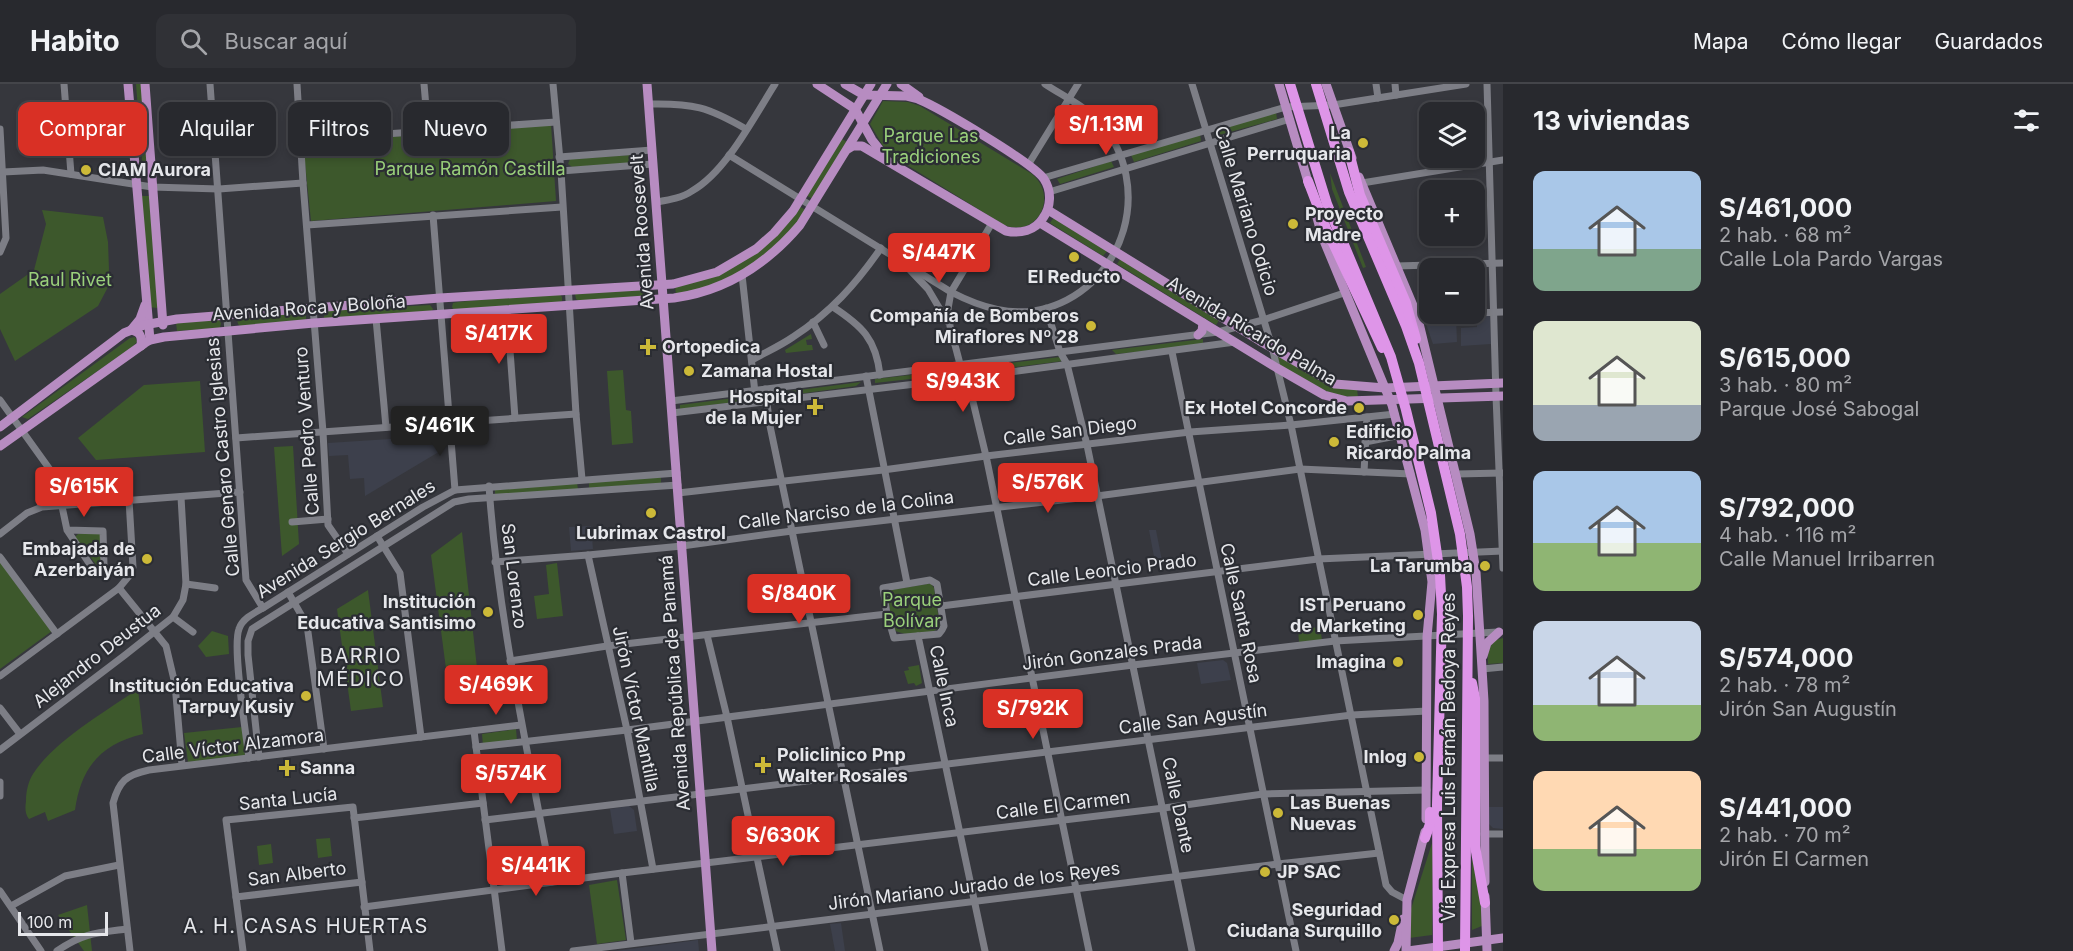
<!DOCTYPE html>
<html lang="es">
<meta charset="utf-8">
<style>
:root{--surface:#28292e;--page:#303136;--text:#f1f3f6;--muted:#a5a6aa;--line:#44454a;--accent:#d93025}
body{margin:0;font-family:Inter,sans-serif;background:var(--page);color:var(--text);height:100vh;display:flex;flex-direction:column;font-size:22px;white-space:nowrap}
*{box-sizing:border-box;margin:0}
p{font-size:20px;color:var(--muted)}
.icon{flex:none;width:33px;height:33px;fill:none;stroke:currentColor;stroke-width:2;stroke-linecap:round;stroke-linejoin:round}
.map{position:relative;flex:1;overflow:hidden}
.side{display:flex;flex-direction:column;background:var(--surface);width:570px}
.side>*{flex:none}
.top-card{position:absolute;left:18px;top:18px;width:570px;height:54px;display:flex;gap:12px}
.tools{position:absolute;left:1419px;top:18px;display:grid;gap:12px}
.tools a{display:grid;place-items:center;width:66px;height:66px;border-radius:12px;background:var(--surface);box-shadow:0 3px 9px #0003,0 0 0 2px var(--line);font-size:30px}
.scale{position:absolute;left:18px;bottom:15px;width:90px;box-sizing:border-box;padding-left:6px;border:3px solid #e6e7eb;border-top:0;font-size:16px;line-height:21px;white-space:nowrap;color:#e6e7eb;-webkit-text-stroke:4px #2b2d33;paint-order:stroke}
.price{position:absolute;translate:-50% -51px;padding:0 14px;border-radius:6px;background:var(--accent);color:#fff;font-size:20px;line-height:39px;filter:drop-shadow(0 2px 3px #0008)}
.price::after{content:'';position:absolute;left:50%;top:36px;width:18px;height:14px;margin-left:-9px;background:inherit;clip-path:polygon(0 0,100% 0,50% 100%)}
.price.selected{background:#222;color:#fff}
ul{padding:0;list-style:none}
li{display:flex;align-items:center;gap:18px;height:150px;padding:0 30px}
li span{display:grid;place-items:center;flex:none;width:168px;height:120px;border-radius:12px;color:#555}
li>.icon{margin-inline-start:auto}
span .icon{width:72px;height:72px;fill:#fffc;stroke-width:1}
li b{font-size:26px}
h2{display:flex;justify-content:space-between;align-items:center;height:72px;padding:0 30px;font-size:26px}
.tag{padding:0 21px;border-radius:12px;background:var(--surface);box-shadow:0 3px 9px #0003,0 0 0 2px var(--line);font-size:21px;line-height:54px}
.tag.selected{background:var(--accent);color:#fff}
header{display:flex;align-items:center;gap:36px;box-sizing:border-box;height:84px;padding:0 30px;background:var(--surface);border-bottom:2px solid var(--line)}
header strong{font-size:28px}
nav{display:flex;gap:33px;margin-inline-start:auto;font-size:21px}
.search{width:420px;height:54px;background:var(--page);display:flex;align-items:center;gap:15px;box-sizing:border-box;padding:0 21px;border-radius:12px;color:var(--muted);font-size:22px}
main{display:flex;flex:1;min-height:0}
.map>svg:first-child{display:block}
.built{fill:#3d404c}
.green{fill:#3d582c}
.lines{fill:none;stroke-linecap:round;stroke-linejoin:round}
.minor{stroke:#7d7e86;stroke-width:7}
.major{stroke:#b78cc1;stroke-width:9}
.highway{stroke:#de95e8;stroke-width:10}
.poi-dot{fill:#ccb938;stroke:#2b2d33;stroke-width:2}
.labels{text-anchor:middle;stroke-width:4.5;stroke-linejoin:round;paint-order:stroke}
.poi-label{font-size:18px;font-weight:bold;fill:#e6e7eb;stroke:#2b2d33;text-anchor:end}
.park-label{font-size:18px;fill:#9ad07b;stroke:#2b2d33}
.street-label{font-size:18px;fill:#e6e7eb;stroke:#2b2d33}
.neighbourhood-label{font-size:20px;letter-spacing:1.5px;fill:#e6e7eb;stroke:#2b2d33}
</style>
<header>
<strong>Habito</strong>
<div class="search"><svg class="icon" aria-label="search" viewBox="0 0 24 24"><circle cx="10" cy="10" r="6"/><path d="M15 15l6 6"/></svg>Buscar aquí</div>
<nav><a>Mapa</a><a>Cómo llegar</a><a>Guardados</a></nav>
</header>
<main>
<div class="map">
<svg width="1503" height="867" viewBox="0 0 1503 867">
<rect width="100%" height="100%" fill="#36373d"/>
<g class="built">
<path d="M1490,231L1491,260L1461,262V244L1477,243V232Z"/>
<path d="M1456,232L1457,258L1433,260L1424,234Z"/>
<path d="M437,352L440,353L442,366L365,412L364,394L350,395L348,371L329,372L328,359Z"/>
<path d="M1053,384L1055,391L1085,387L1089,404L1086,408L1005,418L1001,415L998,403L1026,399L1024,388Z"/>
<path d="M591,442L593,465L571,467L569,443Z"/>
<path d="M1149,446H1156L1162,477L1155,478Z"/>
<path d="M1223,576L1227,579L1231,596L1201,600L1197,579Z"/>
<path d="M629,722L634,726L637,747L614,750L610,725Z"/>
<path d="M1488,723H1503V745L1493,744L1489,740Z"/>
<path d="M841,839L845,867H835L830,840Z"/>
<path d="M698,856L699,867H615Z"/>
</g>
<g class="green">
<path d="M136,0H142L147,90L143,89Z"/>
<path d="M883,17L908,18L920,22L1032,90C1059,113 1037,154 1004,141L894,73L883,62L870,40Z"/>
<path d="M1276,28L1277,35L1219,51L1216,50L1218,45Z"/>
<path d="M551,40L556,117L311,137L303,60Z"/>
<path d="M1200,50L1201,57L1134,78L1131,71Z"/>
<path d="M842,55L847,58L814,116L806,111Z"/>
<path d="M630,71L634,75L631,79L572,83L568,80L570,75Z"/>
<path d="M1111,77L1114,83L1060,100L1057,95Z"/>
<path d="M1330,89L1366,183L1363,184L1332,105Z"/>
<path d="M141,112H149L160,221L157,224L149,223Z"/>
<path d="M799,122L807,127L768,171L723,199L676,211L675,202L728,186Z"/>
<path d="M42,126L103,133L108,158L109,185L108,203L98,222L15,277L0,245V210L34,186L46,140Z"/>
<path d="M1054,133L1108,166L1103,172L1050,139Z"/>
<path d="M1121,174L1220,235L1216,241L1117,180Z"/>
<path d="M645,205V212L579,217L576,215L575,210Z"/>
<path d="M559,209L562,213V217L559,218L454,226L452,223L453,219L458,218Z"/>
<path d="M430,221L433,225L431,229L324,236V232L327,227Z"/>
<path d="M306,229V237L241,243L238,240L237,235L239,233Z"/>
<path d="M218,235L221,239L220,244L177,247L176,239Z"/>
<path d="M811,250L812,255L806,256L807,261H812L813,266L786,269L785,266Z"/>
<path d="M135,253L137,258L131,264L28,335L22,333L130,254Z"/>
<path d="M1203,255V261L1116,270L1112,266Z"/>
<path d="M1276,269L1357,305L1358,313C1329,314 1305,296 1280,282Z"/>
<path d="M1060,273L1063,277L969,289L968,284Z"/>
<path d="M623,286L626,326L631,327L633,359L612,361L607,287Z"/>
<path d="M955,286V290L875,299V295Z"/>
<path d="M200,297L205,368L96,376L78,354L144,301Z"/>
<path d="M861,298L856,302L770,314L768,310Z"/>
<path d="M750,312V316L680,325V321Z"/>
<path d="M293,362L299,460L282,472L274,363Z"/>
<path d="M661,393V399L589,404V398Z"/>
<path d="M577,399L578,405L495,411V406Z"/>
<path d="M101,448L103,479L98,483L75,453L78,450Z"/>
<path d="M462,448L480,611L450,615L431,471Z"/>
<path d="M0,476L52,547L0,585Z"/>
<path d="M557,479L563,532L537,535L534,512L549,510L546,481Z"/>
<path d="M927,500H931L934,504L940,543C931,552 902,553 893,545L887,508L890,506Z"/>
<path d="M368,506L383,623L351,627L337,525Z"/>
<path d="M1320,543L1322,556L1299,558L1298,545Z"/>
<path d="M212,547L228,552L229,570L206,573L198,562Z"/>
<path d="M1503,554V579L1488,580V565L1493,557Z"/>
<path d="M919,581L922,599L916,602L914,599L908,600L904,587L909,586L908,583Z"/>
<path d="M138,605L143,650C101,660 81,683 75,726L48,737L45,728L29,735C25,730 25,724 26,717C26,708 28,698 33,690C53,658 106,627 138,605Z"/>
<path d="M242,643L245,672L188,678L184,649Z"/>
<path d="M516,645L517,657L483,662L482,650Z"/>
<path d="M330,754L332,772L318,774L316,755Z"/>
<path d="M1433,756L1432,851L1409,854L1411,825Z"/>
<path d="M271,760L273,779L259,781L257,762Z"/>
<path d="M1472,773L1481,821L1482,842L1472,846Z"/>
<path d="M617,796L626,856L597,860L589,801Z"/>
<path d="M87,821L92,867H84L58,831Z"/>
</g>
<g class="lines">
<g class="minor">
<path d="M64,0L71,90"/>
<path d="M210,0L246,496L263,524"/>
<path d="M297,0L303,99L323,348L328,441L348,470"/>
<path d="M424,0L428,46"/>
<path d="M553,0L561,87L576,330L582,395"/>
<path d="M1192,0L1272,263L1291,341L1386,801L1392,808L1407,816"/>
<path d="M1376,0L1378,14"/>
<path d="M1395,0L1396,11"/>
<path d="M1487,0L1496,312L1503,484"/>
<path d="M649,20C693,19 708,23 746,45"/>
<path d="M0,45L6,154L0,168"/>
<path d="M300,56L556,38"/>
<path d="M729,71L951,208C980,223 1013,234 1047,224C1126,200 1154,102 1101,39C1086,23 1063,12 1045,0"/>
<path d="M559,73L652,66"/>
<path d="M1028,81L1078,0"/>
<path d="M561,87L653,80"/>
<path d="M3,88L43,86L152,103L219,105L303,99"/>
<path d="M1043,94L1286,23L1333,21L1466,0"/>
<path d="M1362,99L1503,76"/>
<path d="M1049,108L1290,35"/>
<path d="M657,118C669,116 682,114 692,107C726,88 754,33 775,0"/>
<path d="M433,131L455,406"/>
<path d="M992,139L951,208L948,225L950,242L960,280L969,301L986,372L1089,867"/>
<path d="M307,141L562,123"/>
<path d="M1396,182L1503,179"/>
<path d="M910,186L928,205L947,237"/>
<path d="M742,191L756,318"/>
<path d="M833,223C862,242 876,255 880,291"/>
<path d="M1046,224L1060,268L1067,280L1087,361L1192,867"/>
<path d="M507,226L515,334"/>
<path d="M1474,229L1503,228"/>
<path d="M1417,231L1453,230"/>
<path d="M376,235L386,343"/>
<path d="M813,238L824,261"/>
<path d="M1172,268L1296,867"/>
<path d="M752,276C766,268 780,262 793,253C830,229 856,200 881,164"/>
<path d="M866,292L907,499"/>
<path d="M765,305L770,342L880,867"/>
<path d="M0,316L56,394L67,446L95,488L104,481L103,447L67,446"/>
<path d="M671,317L1218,248L1263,236L1344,209"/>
<path d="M672,329L966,294L1235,258"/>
<path d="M236,354L576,330"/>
<path d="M1365,358L1401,351"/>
<path d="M1364,388L1367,333"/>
<path d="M1457,390L1502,389"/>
<path d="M489,402C498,536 528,666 552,798"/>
<path d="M678,409L883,386L986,372L1190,348L1291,341L1395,330"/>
<path d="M292,438L328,435"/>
<path d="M0,450L27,429L42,423L240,408"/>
<path d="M377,452L400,489L421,653"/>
<path d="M588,471L627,646L653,785"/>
<path d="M0,473L57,550"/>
<path d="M495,478L588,471L682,462L792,447L1097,412L1300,385L1411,390"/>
<path d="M930,496L937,500L944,542L942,546L939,550L894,554L887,530L883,504Z"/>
<path d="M186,500L215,504"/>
<path d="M119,504L166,562L175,600L182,681"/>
<path d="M288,508L307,541L324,665"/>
<path d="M941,522L1318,475L1503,467"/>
<path d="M173,533L193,548"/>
<path d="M707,551L727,633L777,867"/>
<path d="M918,552L985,867"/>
<path d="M510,577L607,562L887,530"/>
<path d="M1482,585L1503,583"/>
<path d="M0,592L119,504L129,492L133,483L129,416"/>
<path d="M0,624L20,650"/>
<path d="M474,647L502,867"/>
<path d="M476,663L627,646L1133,581L1335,557L1498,548"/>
<path d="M0,666L125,571L173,533L183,516L186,500L181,413"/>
<path d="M259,673L248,571V557L252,545L454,418L469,415L678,401"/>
<path d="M249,674C246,650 232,563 239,545C242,535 254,529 263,524L423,423L455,406L677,389"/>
<path d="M1483,674H1503"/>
<path d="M0,698V712"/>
<path d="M354,734L483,719"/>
<path d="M485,736L1352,631L1427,627"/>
<path d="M1484,750H1503"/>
<path d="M622,789L631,859"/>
<path d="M0,807L41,867"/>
<path d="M236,813L362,798"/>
<path d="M11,822L65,792L119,781"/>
<path d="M364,823L622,789L1164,724L1263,710L1427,706"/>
<path d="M57,867C83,849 96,849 127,845"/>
<path d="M130,867L113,719C119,697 126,691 149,686L521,641"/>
<path d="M243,867L226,736L353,723L370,867"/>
<path d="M573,867L1278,780L1379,769"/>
</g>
<g class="major">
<path d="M128,0L150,256"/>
<path d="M145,0L163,241"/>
<path d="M647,0L712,867"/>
<path d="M817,0L855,25L872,56L884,71"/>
<path d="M845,0L864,11L906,12L918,15C940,24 1033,79 1044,95C1052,107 1051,123 1043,134C1035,147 1020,150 1006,147L862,62H853L848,65"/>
<path d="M901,0L919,13"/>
<path d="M1279,0L1309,101"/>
<path d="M1326,0L1352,74"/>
<path d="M1359,93L1417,231L1470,450L1476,488L1484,617L1485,798"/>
<path d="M1048,126L1260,257L1335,300L1385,304L1503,299"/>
<path d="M1315,126L1322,152L1392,321L1425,446L1432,498L1427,553L1426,735"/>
<path d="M1040,139L1277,284L1324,311L1347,317L1503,312"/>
<path d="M1198,251L1202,247L1203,239"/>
<path d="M141,262C142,253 141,248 131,246L140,235L145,221"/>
<path d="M0,343L124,249L144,241L177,235L440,214L673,200L717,188L756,165L774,149L793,127L871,0"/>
<path d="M0,362L145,259L150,256L164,253L314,239L674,214C726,207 767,180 800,141L887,0"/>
<path d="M1483,572L1487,559L1499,548"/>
<path d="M1485,812L1487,867"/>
<path d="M1394,867L1398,859L1403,835"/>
<path d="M1406,867L1407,816L1425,748"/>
<path d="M1408,867L1503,854"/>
</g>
<g class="highway">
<path d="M1290,0L1327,120L1391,273L1406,326L1431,429L1440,491L1442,530L1437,721L1438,867"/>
<path d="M1316,0L1349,108L1406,242L1419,279L1460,450L1467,503L1468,532L1465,867"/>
<path d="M1349,68L1360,111L1406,219L1416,255"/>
<path d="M1308,97L1326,144L1382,264"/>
<path d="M1472,599L1475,614V762L1485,819"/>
<path d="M1425,754L1430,740V728"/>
</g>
</g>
<g class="poi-dot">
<circle cx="1363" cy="59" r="6"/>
<circle cx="86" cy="86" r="6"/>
<circle cx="1293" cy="140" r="6"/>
<circle cx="1074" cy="173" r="6"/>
<circle cx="1091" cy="242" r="6"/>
<path d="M645 254h6v6h6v6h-6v6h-6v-6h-6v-6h6z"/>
<circle cx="689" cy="287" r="6"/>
<path d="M812 314h6v6h6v6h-6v6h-6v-6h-6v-6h6z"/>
<circle cx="1359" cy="324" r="6"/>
<circle cx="1334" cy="358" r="6"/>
<circle cx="651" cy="429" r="6"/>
<circle cx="147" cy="475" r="6"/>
<circle cx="1485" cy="482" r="6"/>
<circle cx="488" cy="528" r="6"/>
<circle cx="1418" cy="531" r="6"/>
<circle cx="1398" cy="578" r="6"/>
<circle cx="306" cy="612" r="6"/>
<circle cx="1419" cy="673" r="6"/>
<path d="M760 672h6v6h6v6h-6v6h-6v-6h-6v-6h6z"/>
<path d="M284 675h6v6h6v6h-6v6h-6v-6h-6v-6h6z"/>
<circle cx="1278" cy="729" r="6"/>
<circle cx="1265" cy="788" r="6"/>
<circle cx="1394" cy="836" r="6"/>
</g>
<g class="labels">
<g class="poi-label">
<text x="1351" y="55">La<tspan x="1351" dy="21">Perruquaria</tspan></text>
<text x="98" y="92" text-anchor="start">CIAM Aurora</text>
<text x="1305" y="136" text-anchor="start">Proyecto<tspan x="1305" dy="21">Madre</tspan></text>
<text x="1074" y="199" text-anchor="middle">El Reducto</text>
<text x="1079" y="238">Compañía de Bomberos<tspan x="1079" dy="21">Miraflores Nº 28</tspan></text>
<text x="662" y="269" text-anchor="start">Ortopedica</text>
<text x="701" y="293" text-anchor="start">Zamana Hostal</text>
<text x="802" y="319">Hospital<tspan x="802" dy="21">de la Mujer</tspan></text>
<text x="1347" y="330">Ex Hotel Concorde</text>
<text x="1346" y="354" text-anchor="start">Edificio<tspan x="1346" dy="21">Ricardo Palma</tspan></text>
<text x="651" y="455" text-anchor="middle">Lubrimax Castrol</text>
<text x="135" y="471">Embajada de<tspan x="135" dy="21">Azerbaiyán</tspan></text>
<text x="1473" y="488">La Tarumba</text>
<text x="476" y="524">Institución<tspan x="476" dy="21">Educativa Santisimo</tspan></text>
<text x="1406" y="527">IST Peruano<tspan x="1406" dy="21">de Marketing</tspan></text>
<text x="1386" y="584">Imagina</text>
<text x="294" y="608">Institución Educativa<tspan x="294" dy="21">Tarpuy Kusiy</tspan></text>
<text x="777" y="677" text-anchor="start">Policlinico Pnp<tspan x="777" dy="21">Walter Rosales</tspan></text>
<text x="1407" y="679">Inlog</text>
<text x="300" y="690" text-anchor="start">Sanna</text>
<text x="1290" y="725" text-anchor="start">Las Buenas<tspan x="1290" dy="21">Nuevas</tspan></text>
<text x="1277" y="794" text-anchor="start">JP SAC</text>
<text x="1382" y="832">Seguridad<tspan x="1382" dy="21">Ciudana Surquillo</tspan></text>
</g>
<g class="park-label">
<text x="931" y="58">Parque Las<tspan x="931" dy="21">Tradiciones</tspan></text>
<text x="470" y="91">Parque Ramón Castilla</text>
<text x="70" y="202">Raul Rivet</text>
<text x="912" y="522">Parque<tspan x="912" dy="21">Bolívar</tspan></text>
</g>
<g class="street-label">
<text transform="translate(1246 127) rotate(73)" y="6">Calle Mariano Odicio</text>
<text transform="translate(642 148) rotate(-94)" y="6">Avenida Roosevelt</text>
<text transform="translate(309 224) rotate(-4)" y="6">Avenida Roca y Boloña</text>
<text transform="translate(1252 247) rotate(31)" y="6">Avenida Ricardo Palma</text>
<text transform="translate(307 347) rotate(-94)" y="6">Calle Pedro Venturo</text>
<text transform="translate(1070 347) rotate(-7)" y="6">Calle San Diego</text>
<text transform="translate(223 373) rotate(-95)" y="6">Calle Genaro Castro Iglesias</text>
<text transform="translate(846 426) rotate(-7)" y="6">Calle Narciso de la Colina</text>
<text transform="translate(346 455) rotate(-32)" y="6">Avenida Sergio Bernales</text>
<text transform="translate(1112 486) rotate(-7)" y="6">Calle Leoncio Prado</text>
<text transform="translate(514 492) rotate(83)" y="6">San Lorenzo</text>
<text transform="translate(1241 529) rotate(78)" y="6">Calle Santa Rosa</text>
<text transform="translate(1112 569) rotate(-7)" y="6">Jirón Gonzales Prada</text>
<text transform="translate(97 572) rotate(-38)" y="6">Alejandro Deustua</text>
<text transform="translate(675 599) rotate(-94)" y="6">Avenida República de Panamá</text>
<text transform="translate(944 602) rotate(78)" y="6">Calle Inca</text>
<text transform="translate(636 625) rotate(78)" y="6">Jirón Víctor Mantilla</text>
<text transform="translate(1193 635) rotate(-7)" y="6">Calle San Agustín</text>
<text transform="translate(233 662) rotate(-7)" y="6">Calle Víctor Alzamora</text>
<text transform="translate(1449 673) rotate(-90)" y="6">Vía Expresa Luis Fernán Bedoya Reyes</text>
<text transform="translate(288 715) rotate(-6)" y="6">Santa Lucía</text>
<text transform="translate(1063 721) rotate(-7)" y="6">Calle El Carmen</text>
<text transform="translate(1178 721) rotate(78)" y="6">Calle Dante</text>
<text transform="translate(297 790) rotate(-7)" y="6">San Alberto</text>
<text transform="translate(974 802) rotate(-7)" y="6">Jirón Mariano Jurado de los Reyes</text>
</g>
<g class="neighbourhood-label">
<text x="361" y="579">BARRIO<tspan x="361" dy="23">MÉDICO</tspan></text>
<text x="306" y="849">A. H. CASAS HUERTAS</text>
</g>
</g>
</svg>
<div class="tools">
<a><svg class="icon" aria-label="layers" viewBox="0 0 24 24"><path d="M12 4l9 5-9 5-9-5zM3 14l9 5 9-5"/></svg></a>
<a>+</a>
<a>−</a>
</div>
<div class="scale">100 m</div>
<b class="price" style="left:1106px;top:72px">S/1.13M</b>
<b class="price" style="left:939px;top:200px">S/447K</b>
<b class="price" style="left:499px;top:281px">S/417K</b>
<b class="price" style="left:963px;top:329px">S/943K</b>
<b class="price selected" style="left:440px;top:373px">S/461K</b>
<b class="price" style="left:1048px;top:430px">S/576K</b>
<b class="price" style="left:84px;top:434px">S/615K</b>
<b class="price" style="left:799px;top:541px">S/840K</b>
<b class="price" style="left:496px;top:632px">S/469K</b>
<b class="price" style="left:1033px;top:656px">S/792K</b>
<b class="price" style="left:511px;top:721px">S/574K</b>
<b class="price" style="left:783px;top:783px">S/630K</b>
<b class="price" style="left:536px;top:813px">S/441K</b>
<div class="top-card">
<a class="tag selected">Comprar</a>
<a class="tag">Alquilar</a>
<a class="tag">Filtros</a>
<a class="tag">Nuevo</a>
</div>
</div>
<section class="side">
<h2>13 viviendas<svg class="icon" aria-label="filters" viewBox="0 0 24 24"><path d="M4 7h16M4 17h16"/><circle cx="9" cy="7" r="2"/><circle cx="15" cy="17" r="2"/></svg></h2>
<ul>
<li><span style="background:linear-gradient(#a9c7e8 65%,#7fa58c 0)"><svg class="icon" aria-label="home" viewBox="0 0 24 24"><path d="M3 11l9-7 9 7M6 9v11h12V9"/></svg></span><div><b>S/461,000</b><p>2 hab. · 68 m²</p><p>Calle Lola Pardo Vargas</p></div></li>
<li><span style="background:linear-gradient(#dfe7d0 70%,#9aa5b1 0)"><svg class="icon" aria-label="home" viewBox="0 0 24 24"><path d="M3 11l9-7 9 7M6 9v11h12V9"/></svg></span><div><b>S/615,000</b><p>3 hab. · 80 m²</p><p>Parque José Sabogal</p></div></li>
<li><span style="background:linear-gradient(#a9c7e8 60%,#8fb573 0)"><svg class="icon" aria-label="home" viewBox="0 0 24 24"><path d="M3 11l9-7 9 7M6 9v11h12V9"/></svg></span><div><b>S/792,000</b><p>4 hab. · 116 m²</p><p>Calle Manuel Irribarren</p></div></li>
<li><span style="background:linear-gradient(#c9d6e8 70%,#8fb573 0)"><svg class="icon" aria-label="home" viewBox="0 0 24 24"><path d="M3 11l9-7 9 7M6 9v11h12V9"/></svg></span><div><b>S/574,000</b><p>2 hab. · 78 m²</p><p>Jirón San Augustín</p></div></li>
<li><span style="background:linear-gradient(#ffd9b3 65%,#8fb573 0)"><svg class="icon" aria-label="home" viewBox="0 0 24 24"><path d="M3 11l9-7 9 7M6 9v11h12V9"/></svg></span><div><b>S/441,000</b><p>2 hab. · 70 m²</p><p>Jirón El Carmen</p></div></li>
</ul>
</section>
</main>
